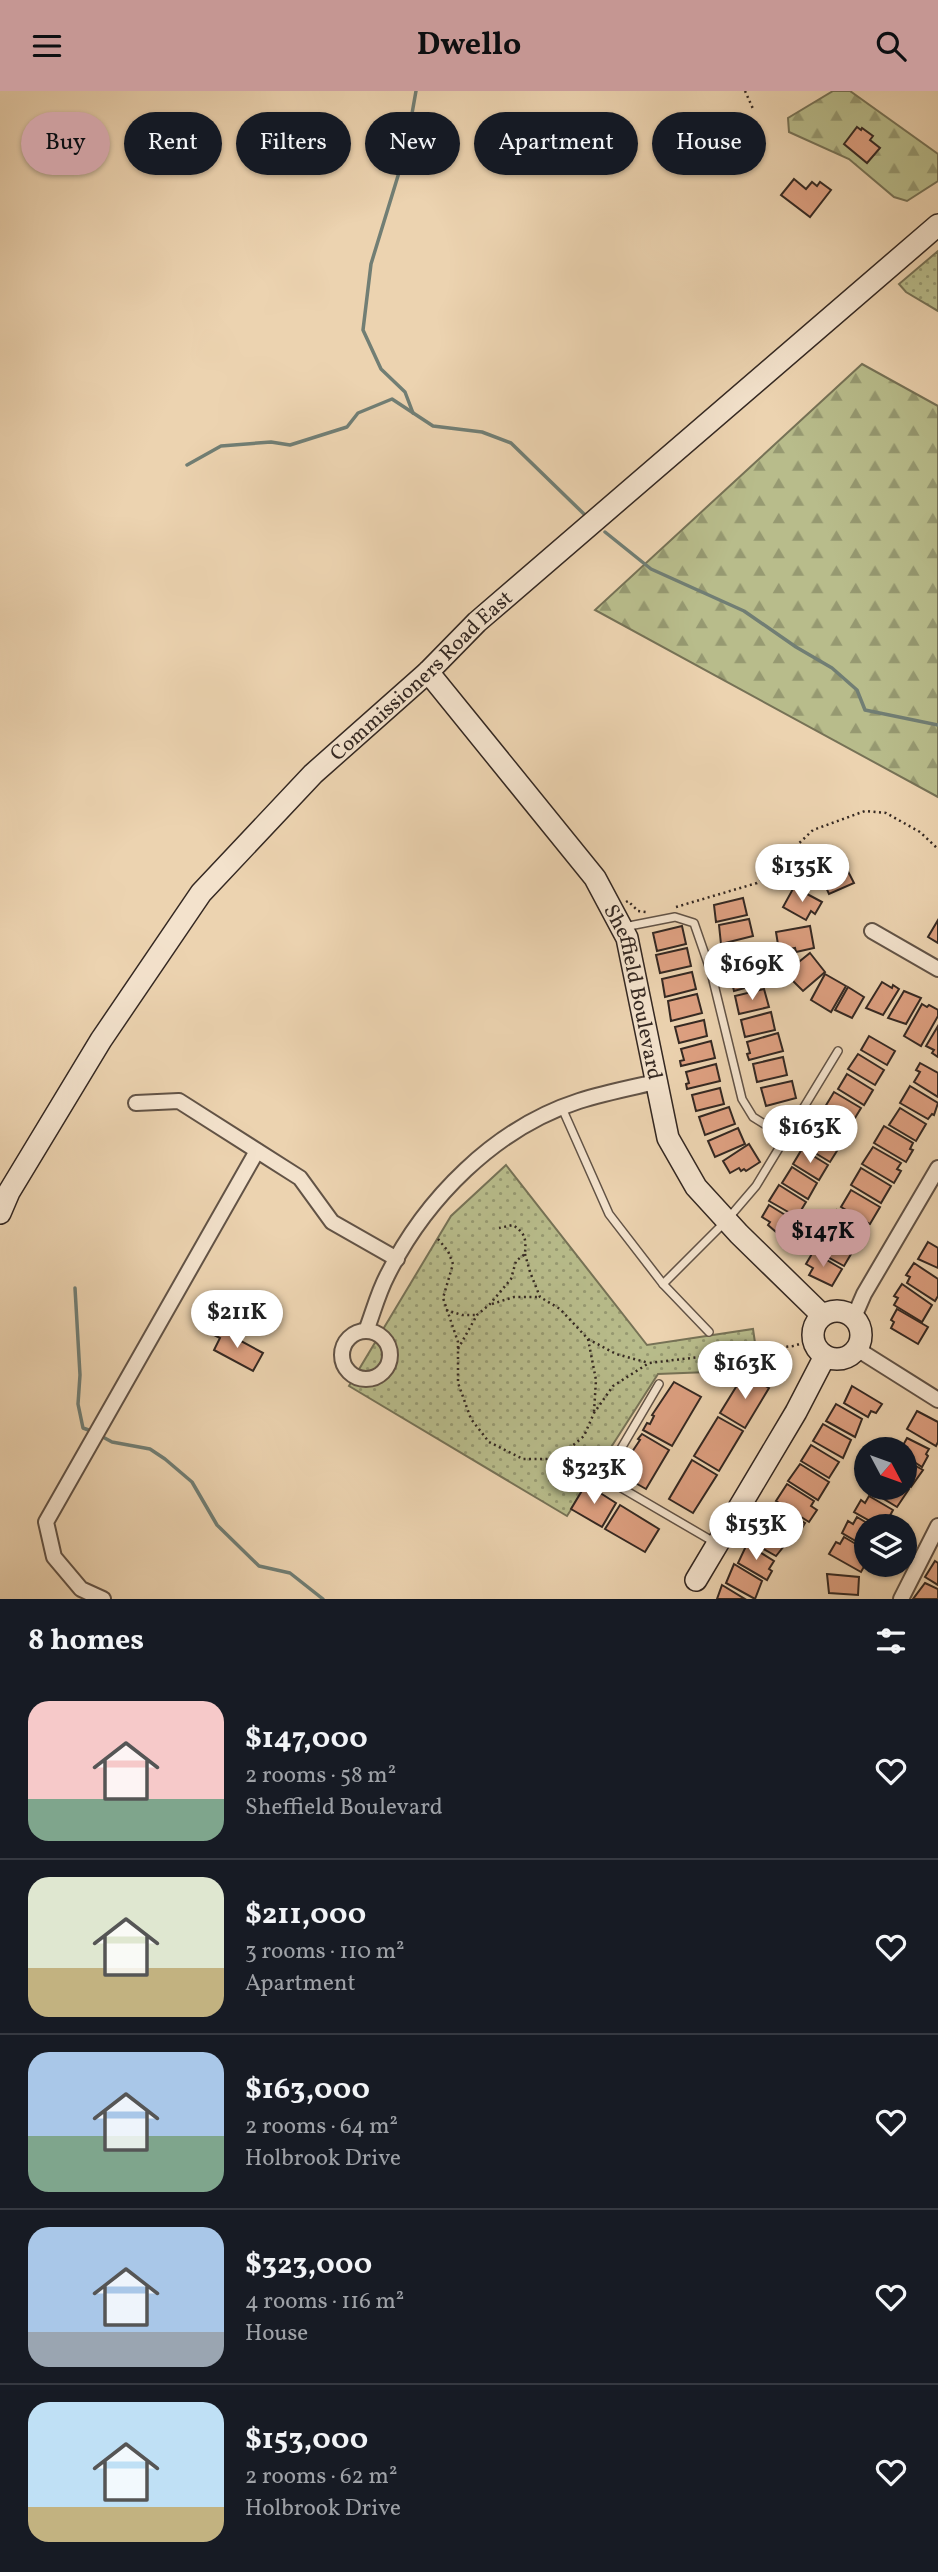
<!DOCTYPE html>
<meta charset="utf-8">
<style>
:root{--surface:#171b24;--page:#242831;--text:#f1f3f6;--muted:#9ea1a6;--line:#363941;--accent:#c59692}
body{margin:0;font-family:Vollkorn,serif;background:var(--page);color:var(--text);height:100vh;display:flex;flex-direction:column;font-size:26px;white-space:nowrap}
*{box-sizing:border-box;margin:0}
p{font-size:23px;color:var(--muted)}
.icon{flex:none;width:38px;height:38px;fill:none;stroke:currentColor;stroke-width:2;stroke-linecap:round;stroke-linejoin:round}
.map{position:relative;height:1508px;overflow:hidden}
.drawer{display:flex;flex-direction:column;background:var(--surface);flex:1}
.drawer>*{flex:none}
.banner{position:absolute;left:21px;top:21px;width:896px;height:63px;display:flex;gap:14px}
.needle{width:46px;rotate:131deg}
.tools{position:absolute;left:854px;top:1346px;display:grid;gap:14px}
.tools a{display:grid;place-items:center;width:63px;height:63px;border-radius:50%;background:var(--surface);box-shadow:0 2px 5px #0004;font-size:35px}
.price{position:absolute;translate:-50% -60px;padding:0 16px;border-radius:24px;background:#fff;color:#222;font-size:23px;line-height:46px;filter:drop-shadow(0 2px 4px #0008)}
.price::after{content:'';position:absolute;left:50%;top:42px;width:21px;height:16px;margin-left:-10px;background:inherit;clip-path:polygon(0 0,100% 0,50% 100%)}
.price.selected{background:var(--accent);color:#111}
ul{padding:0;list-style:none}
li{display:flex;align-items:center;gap:21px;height:175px;padding:0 28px}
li+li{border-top:2px solid var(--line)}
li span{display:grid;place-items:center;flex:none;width:196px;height:140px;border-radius:21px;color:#555}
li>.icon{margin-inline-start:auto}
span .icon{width:84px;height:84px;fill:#fffc;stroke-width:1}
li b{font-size:30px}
h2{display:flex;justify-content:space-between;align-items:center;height:84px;padding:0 28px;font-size:30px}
.tag{padding:0 24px;border-radius:32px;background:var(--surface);box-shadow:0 2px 5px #0004;font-size:24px;line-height:63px}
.tag.selected{background:var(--accent);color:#111}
header{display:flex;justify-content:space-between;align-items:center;height:91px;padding:0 28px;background:var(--accent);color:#111;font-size:32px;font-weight:700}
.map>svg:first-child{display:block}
.grass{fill:url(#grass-dots);stroke:#767256;stroke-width:2}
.forest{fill:url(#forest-firs);stroke:#767256;stroke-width:2}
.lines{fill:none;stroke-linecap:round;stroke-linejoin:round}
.stream{stroke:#717e74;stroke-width:3.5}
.building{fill:#dea081;stroke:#342822;stroke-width:2}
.lane-casing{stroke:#625346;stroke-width:10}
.street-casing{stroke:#625346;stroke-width:18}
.secondary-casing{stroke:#342822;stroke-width:24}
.path{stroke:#342822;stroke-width:2.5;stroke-dasharray:2 3.5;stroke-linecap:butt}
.lane{stroke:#f3e2cc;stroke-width:7}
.street{stroke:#f3e2cc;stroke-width:14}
.secondary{stroke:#f3e2cc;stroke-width:21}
.labels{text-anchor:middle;stroke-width:7;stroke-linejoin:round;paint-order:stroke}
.street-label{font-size:21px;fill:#342822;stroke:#f3e2cc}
</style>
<header><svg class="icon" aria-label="menu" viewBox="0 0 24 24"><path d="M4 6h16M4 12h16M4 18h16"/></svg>Dwello<svg class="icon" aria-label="search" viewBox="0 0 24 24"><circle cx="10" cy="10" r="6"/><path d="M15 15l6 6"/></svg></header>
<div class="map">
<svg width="938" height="1508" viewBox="0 0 938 1508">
<defs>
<pattern id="grass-dots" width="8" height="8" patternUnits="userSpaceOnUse" patternTransform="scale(1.75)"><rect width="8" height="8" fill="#b8bc8b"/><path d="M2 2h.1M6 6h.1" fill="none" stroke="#969971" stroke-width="1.8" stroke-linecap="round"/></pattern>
<pattern id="forest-firs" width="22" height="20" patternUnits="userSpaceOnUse" patternTransform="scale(1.75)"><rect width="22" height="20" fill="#b8bc8b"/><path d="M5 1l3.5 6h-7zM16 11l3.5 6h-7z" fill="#969971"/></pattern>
</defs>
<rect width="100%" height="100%" fill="#ecd3b0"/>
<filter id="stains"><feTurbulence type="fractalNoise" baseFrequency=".00286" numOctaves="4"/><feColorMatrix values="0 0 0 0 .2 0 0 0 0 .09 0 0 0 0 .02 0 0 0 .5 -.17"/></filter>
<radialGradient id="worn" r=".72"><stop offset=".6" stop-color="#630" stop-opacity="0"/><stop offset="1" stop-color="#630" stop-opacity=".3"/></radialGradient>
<g class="grass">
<path d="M938,160V220L906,201L899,193Z"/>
<path d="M506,1074L647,1254L753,1238L759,1279L658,1283L567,1425L349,1295L451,1125Z"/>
</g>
<g class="forest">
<path d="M833,0H850L938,63V90L907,110L894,106L849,68L789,41L788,27Z"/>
<path d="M862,273L938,315V706L595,519Z"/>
</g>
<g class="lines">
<g class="stream">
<path d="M413,322L405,301L381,278L363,239L371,173L405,62L416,0"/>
<path d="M187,374L221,355L271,351L290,354L347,336L358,322L392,308L433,335L482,341L511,352L584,423"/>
<path d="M605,441L651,478L744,520L796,556L832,577L857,599L865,619L938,634"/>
<path d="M75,1197L80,1284L78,1313L83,1337L94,1341"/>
<path d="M101,1345L112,1351L150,1358L165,1368L192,1391L217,1434L259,1475L290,1482L323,1508"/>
</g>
</g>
<g class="building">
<path d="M857,36L861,39L862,37L873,45L870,49L880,57L867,72L844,53Z"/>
<path d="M794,88L806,98L812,91L817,95L820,91L831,99L810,126L781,104Z"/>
<path d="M829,761L831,765L838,761L854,792L829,803L813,768Z"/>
<path d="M794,796L822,811L815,823L811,820L806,829L783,816Z"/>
<path d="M743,807L747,824L716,831L714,814Z"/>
<path d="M749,828L753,845L721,853L719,834Z"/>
<path d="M938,829V852L928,846Z"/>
<path d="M682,835L686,853L657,860L653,842Z"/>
<path d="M810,835L814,857L796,861L795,857L779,860L776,841Z"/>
<path d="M754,853L758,870L726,877L725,859Z"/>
<path d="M687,857L691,875L660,882L656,864Z"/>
<path d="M810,862L825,881L803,900L785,882Z"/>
<path d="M759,875L763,892L734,900L730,883Z"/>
<path d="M692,881L696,898L665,906L662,888Z"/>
<path d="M825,883L846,895L831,921L811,909Z"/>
<path d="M882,891L892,897L893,894L899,898L883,924L866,917Z"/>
<path d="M848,896L864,906L852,927L835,919Z"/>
<path d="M764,898L769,916L739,923L735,905Z"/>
<path d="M904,900L921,907L906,933L888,927Z"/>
<path d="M697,903L702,922L671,930L668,910Z"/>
<path d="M922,913L927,916L929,914L938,919V925L921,955L904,945Z"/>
<path d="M771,921L775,939L745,946L741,929Z"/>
<path d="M704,929L707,945L679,952L675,936Z"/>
<path d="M938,935V966L932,962L934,959L926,955Z"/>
<path d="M778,942L783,960L749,969L747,963L750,962L747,951Z"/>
<path d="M869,945L895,960L887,974L861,959Z"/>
<path d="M711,950L715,967L681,975L680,970L684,969L681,958Z"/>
<path d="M858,963L884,979L875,994L848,978Z"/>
<path d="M783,966L787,984L757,991L753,973Z"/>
<path d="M920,972L938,982V1006L914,991L920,981L916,979Z"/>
<path d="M716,973L720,990L687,998L686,993L689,992L686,981Z"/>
<path d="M847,983L873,999L864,1014L838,998Z"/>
<path d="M792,990L796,1007L766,1015L761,997Z"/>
<path d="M910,995L938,1012L934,1024L932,1023L928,1028L900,1012Z"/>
<path d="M720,997L724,1013L696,1020L692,1004Z"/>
<path d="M834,1001L861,1017L852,1032L825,1016Z"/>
<path d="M729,1016L735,1033L705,1044L699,1026Z"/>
<path d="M900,1017L926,1033L916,1050L889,1034Z"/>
<path d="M823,1019L851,1037L841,1052L813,1035Z"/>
<path d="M884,1035L913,1052L910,1058L913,1059L906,1071L874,1052Z"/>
<path d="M738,1037L745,1053L715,1066L708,1050Z"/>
<path d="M811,1038L840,1055L830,1071L802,1054Z"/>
<path d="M749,1053L760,1071L746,1080L744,1078L741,1080L739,1077L730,1082L723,1070Z"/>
<path d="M873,1056L901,1072L897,1078L901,1080L894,1092L862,1073Z"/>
<path d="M802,1058L828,1074L819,1089L793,1073Z"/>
<path d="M792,1076L817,1092L808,1108L782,1092Z"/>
<path d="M861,1077L891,1095L881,1112L851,1094Z"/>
<path d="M779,1094L806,1111L797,1126L769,1110Z"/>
<path d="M851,1099L880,1116L870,1133L841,1116Z"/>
<path d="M769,1114L795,1130L785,1147L776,1141L768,1134L770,1131L762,1126Z"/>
<path d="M837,1119L866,1138L856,1154L829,1140L833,1132L830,1130Z"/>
<path d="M824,1140L854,1158L844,1175L817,1160L821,1152L818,1150Z"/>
<path d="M928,1151L938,1157V1177L918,1168Z"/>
<path d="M813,1161L842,1178L832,1195L809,1184L813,1177L806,1173Z"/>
<path d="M914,1172L938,1188V1205L935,1210L907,1192L910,1186L906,1184Z"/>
<path d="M902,1193L932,1214L922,1231L894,1214L898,1207L894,1205Z"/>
<path d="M897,1218L928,1236L918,1253L891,1237L894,1231L891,1229Z"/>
<path d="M217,1237L263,1262L253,1280L214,1259L220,1247L214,1244Z"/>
<path d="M744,1283L769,1297L745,1337L720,1322Z"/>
<path d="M674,1291L701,1306L672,1355L643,1339L647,1332L650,1333L654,1325L652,1324Z"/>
<path d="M852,1295L882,1313L876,1322L871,1320L868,1326L844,1312Z"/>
<path d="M836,1313L862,1328L855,1346L826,1330Z"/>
<path d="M917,1320L938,1331V1351L936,1355L907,1338Z"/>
<path d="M718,1326L743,1340L719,1380L694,1365Z"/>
<path d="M823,1333L851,1349L843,1367L813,1350Z"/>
<path d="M642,1343L669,1359L646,1398L618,1382L640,1349L638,1348Z"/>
<path d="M907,1347L929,1358L926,1363L928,1365L922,1376L905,1365V1358H901Z"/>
<path d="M811,1354L839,1371L829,1387L801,1370Z"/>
<path d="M692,1369L717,1384L693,1422L669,1408Z"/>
<path d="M905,1369L923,1379L911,1396L905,1392Z"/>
<path d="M800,1373L829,1391L818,1409L788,1390Z"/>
<path d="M586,1393L616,1412L602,1436L571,1418Z"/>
<path d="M787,1393L814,1410L811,1415L817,1419L809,1431L776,1410Z"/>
<path d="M905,1395L909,1398L897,1416L869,1399L870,1396Z"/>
<path d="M869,1405L893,1419L887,1430L889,1431L887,1435H879L854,1421L861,1409L865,1412Z"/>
<path d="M774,1413L805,1432L794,1450L763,1431Z"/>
<path d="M620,1414L659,1438L645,1461L605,1438Z"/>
<path d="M857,1426L872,1435H866V1456L842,1442L848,1430L853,1433Z"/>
<path d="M764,1436L788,1450L776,1465L751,1451L757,1440L760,1442Z"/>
<path d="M844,1446L866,1459V1472L861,1481L829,1463L836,1451L840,1453Z"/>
<path d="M747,1453L774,1470L769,1478L772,1480L767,1489L738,1472Z"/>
<path d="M935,1470L938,1472V1494L925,1486Z"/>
<path d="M734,1473L762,1490L755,1508L726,1492Z"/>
<path d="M827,1483L859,1486L858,1504L829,1502Z"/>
<path d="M925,1492L938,1498V1508H913Z"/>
<path d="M722,1494L745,1508H717Z"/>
</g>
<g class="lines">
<defs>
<g id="lane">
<path d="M624,836L675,826L694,832L711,881L742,1008L753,1026L785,1046"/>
<path d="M562,1017L609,1123L663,1193L709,1241"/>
<path d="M663,1193L726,1130L756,1095L838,960"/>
<path d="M659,1293L609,1378L618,1395L714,1451"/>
</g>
<g id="street">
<path d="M872,840L938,878"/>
<path d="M136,1012L179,1010L300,1087L332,1131L397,1168"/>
<path d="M854,1226L864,1203L938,1077"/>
<path d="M366,1240C373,1222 378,1202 387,1185C425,1108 495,1037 579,1010C604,1002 630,997 656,991"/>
<circle cx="366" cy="1264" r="24"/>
<path d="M857,1258L938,1309"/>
<path d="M103,1508L81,1498L54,1466L46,1431L257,1060"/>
<path d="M901,1508L938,1435"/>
</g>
<g id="secondary">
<path id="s1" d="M428,581L595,787L627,847L668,1047L696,1096L739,1143L822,1224"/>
<path id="s2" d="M0,1122L9,1101L101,949L201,802L313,683L428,581L477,531L938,134"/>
<circle cx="837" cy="1244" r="24"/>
<path d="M696,1489L796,1321L825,1265"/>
</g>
</defs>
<use href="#lane" class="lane-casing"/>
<use href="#street" class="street-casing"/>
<use href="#secondary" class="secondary-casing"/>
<g class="path">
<path d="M745,0L754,20"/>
<path d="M626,811L628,810L638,820L646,821"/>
<path d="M676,816L757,792L813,739L865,720L886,722L920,741L938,758"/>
<path d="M438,1148L448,1160L453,1173L443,1207L458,1251V1292L471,1328L489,1351L523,1368H557L584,1345L594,1322L613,1295L649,1272L793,1255L813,1249"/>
<path d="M525,1163L530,1181L540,1206L560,1218L588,1248L616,1263L649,1272"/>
<path d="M492,1213L514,1206H540"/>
<path d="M446,1219L462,1224H477"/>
<path d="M588,1248L596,1289L594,1321"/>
<path d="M458,1258L477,1224L490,1213L511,1188L516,1170L525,1163C526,1148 526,1143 513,1134L499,1137"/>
</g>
<use href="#lane" class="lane"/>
<use href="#street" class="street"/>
<use href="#secondary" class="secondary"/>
</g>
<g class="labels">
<g class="street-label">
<text dy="7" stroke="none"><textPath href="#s2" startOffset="688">Commissioners Road East</textPath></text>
<text dy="7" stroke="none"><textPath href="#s1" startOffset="387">Sheffield Boulevard</textPath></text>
</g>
</g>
<rect width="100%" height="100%" filter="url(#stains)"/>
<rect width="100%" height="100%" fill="url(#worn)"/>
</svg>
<div class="tools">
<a><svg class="needle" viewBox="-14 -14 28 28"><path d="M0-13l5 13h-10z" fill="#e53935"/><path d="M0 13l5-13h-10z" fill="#9ea1a6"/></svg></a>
<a><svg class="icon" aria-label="layers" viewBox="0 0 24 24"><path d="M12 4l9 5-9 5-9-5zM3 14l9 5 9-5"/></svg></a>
</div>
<b class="price" style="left:802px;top:813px">$135K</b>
<b class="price" style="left:752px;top:911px">$169K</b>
<b class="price" style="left:810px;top:1074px">$163K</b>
<b class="price selected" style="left:823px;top:1178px">$147K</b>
<b class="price" style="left:237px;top:1259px">$211K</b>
<b class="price" style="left:745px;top:1310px">$163K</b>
<b class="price" style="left:594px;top:1415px">$323K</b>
<b class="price" style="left:756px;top:1471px">$153K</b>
<div class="banner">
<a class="tag selected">Buy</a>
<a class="tag">Rent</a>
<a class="tag">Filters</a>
<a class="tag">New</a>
<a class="tag">Apartment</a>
<a class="tag">House</a>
</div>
</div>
<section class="drawer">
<h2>8 homes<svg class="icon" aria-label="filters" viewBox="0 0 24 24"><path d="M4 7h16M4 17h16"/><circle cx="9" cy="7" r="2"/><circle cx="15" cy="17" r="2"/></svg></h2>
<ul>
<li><span style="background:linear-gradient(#f6c9c9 70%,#7fa58c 0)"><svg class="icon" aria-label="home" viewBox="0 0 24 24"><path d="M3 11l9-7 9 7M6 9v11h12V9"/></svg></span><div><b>$147,000</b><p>2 rooms · 58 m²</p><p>Sheffield Boulevard</p></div><svg class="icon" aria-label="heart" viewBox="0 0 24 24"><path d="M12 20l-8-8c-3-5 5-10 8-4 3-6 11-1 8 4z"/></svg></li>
<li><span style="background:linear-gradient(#dfe7d0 65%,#c2b280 0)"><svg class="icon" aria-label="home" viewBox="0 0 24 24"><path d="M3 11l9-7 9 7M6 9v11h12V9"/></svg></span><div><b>$211,000</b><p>3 rooms · 110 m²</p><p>Apartment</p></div><svg class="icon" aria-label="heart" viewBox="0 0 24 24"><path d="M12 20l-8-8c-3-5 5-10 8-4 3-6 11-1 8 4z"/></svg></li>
<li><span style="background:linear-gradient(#a9c7e8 60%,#7fa58c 0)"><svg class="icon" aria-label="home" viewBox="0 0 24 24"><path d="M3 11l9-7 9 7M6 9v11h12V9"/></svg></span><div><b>$163,000</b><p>2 rooms · 64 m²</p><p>Holbrook Drive</p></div><svg class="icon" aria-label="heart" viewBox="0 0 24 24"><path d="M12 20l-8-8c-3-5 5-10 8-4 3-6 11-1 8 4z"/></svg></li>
<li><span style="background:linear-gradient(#a9c7e8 75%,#9aa5b1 0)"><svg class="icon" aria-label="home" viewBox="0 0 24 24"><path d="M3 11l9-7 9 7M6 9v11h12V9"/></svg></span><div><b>$323,000</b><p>4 rooms · 116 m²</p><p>House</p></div><svg class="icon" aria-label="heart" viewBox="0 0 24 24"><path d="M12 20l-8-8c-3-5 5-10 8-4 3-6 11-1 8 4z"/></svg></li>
<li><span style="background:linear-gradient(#bfe0f5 75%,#c2b280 0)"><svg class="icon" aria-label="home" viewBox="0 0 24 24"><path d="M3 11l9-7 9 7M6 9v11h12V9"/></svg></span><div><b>$153,000</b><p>2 rooms · 62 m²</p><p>Holbrook Drive</p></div><svg class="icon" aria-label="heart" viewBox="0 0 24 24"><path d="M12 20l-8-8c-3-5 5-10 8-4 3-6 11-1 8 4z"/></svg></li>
</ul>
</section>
